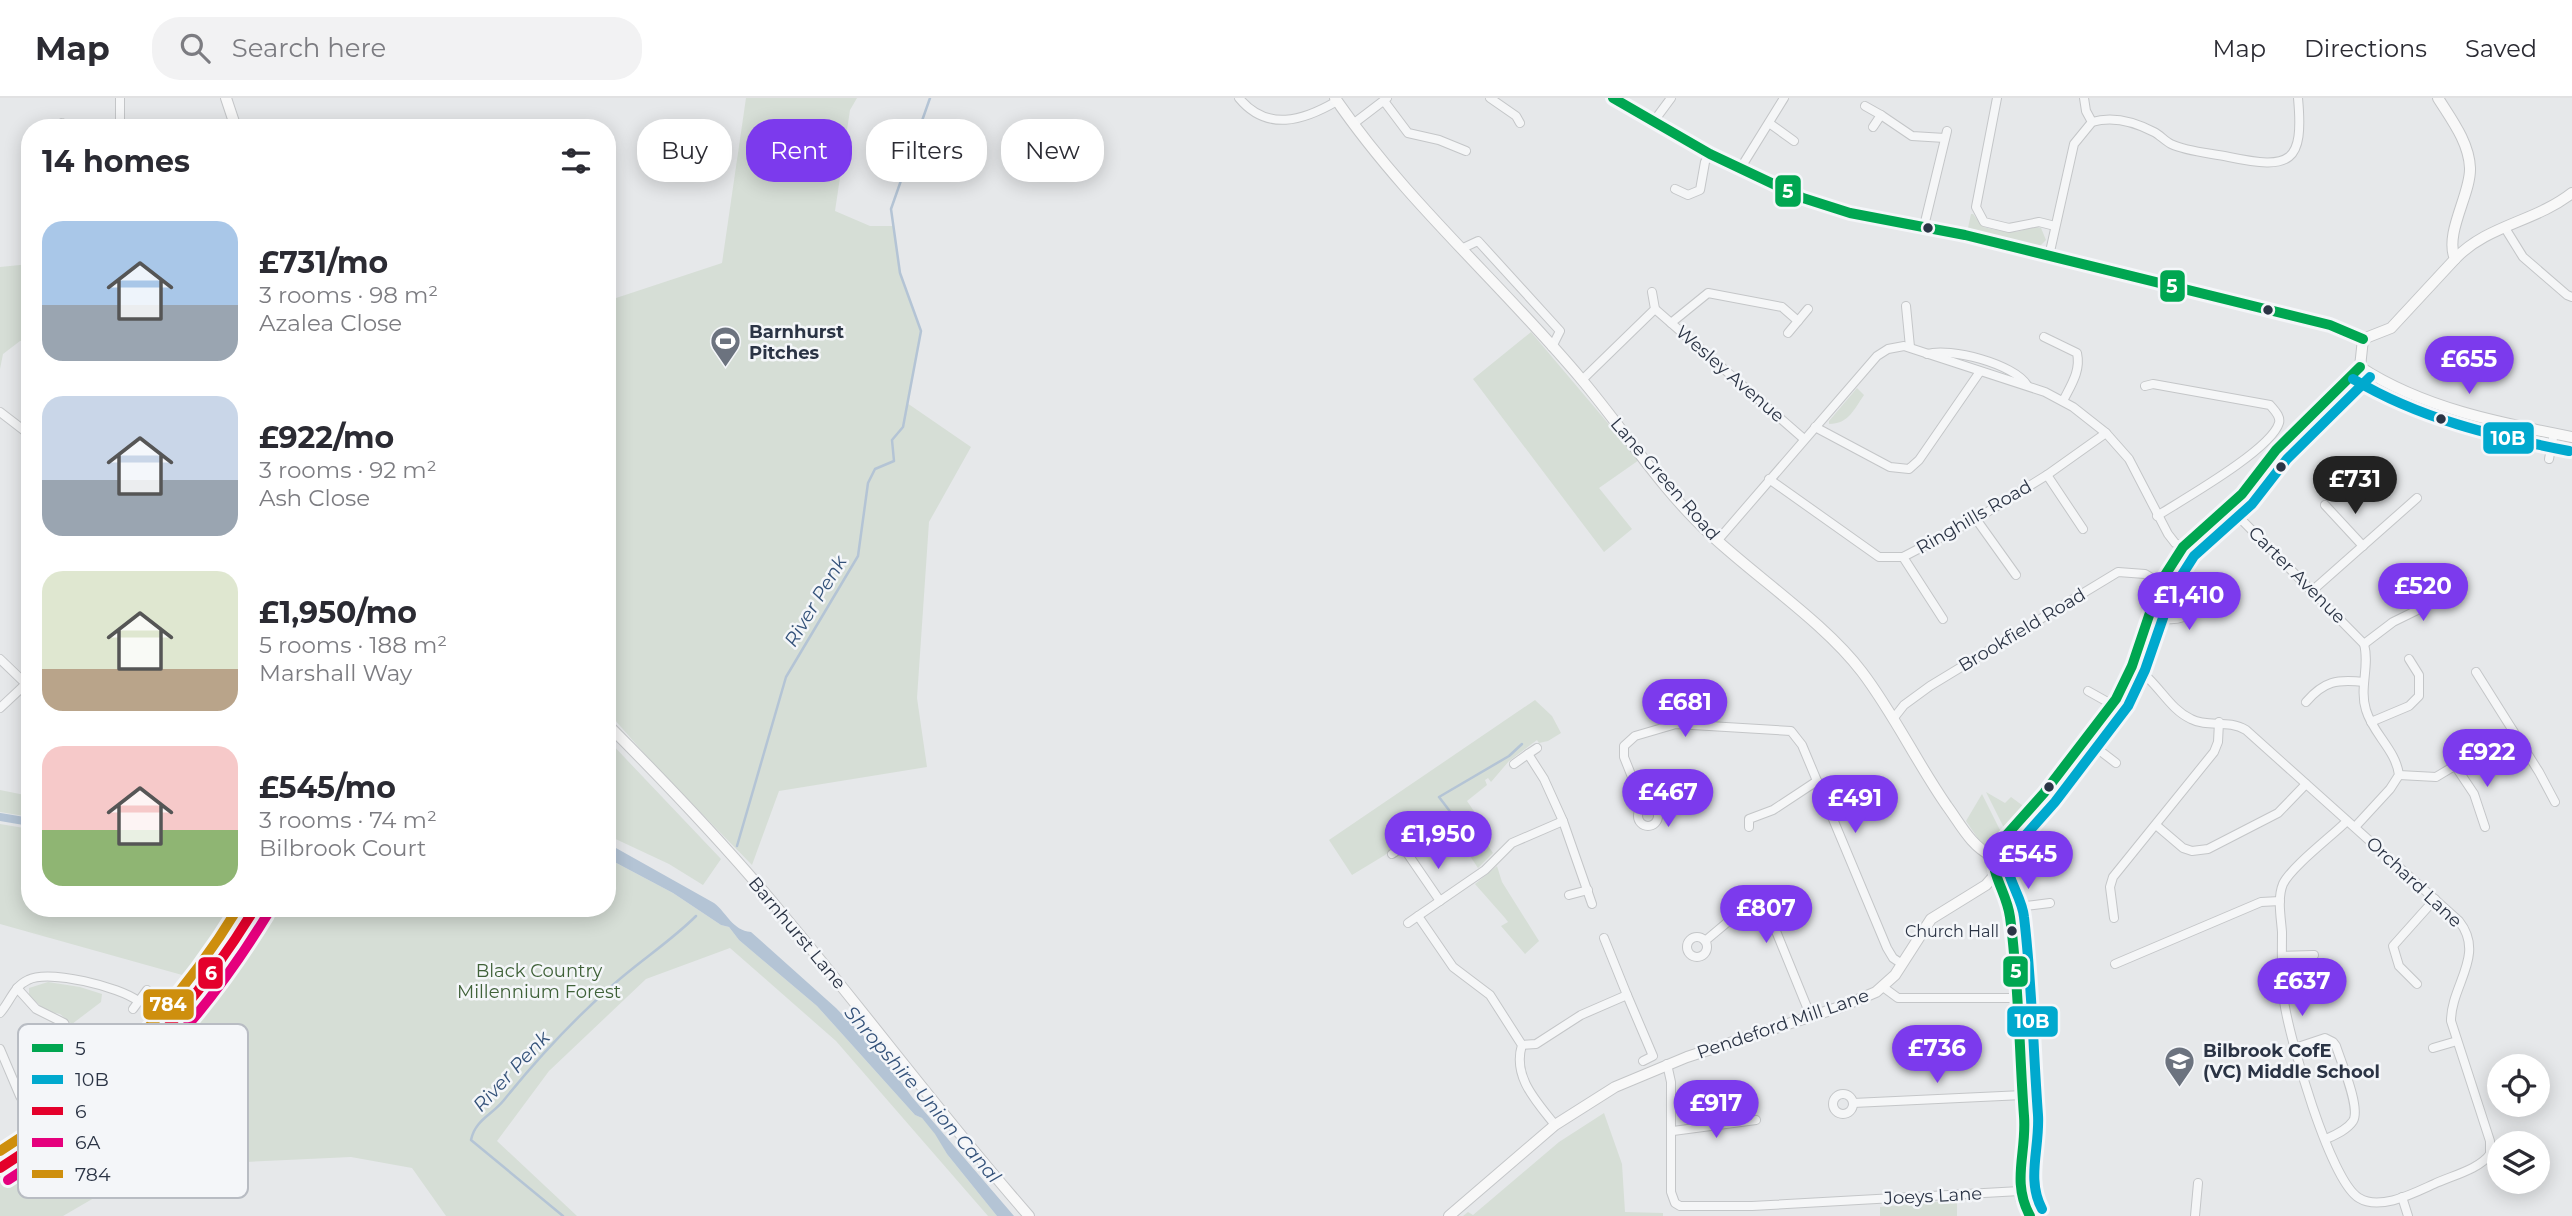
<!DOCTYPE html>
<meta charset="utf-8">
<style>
:root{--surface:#fff;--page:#f2f2f3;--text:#2b2b33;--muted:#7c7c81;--line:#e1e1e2;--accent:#7c3aed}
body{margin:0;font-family:Montserrat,sans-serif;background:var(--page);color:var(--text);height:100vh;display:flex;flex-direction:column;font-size:26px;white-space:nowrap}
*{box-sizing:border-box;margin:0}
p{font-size:23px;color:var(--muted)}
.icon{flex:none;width:38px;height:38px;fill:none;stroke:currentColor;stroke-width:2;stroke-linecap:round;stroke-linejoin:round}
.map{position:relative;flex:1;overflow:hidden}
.side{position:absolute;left:21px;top:21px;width:595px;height:798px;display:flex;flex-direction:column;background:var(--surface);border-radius:28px;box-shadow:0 4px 18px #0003}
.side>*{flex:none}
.guide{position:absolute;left:637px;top:21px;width:665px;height:63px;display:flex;gap:14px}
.fabs{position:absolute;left:2487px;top:956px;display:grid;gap:14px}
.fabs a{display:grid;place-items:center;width:63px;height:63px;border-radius:50%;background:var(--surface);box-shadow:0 4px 18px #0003;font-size:35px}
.price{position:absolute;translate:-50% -60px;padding:0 16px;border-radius:24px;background:var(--accent);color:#fff;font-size:23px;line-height:46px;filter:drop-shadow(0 2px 4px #0008)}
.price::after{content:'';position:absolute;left:50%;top:42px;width:21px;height:16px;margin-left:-10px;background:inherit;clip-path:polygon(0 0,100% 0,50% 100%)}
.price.on{background:#222;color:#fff}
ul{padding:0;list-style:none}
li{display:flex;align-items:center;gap:21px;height:175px;padding:0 21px}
li span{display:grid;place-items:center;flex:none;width:196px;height:140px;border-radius:21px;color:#555}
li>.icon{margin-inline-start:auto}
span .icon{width:84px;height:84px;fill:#fffc;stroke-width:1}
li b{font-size:30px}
h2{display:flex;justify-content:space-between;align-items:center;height:84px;padding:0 21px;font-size:30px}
.pill{padding:0 24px;border-radius:28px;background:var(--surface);box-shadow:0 4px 18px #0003;font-size:24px;line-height:63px}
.pill.on{background:var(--accent);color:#fff}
header{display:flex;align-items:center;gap:42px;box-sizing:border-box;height:98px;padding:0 35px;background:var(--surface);border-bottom:2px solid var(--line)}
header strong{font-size:33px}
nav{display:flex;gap:38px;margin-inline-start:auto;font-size:24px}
.search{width:490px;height:63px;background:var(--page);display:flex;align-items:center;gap:18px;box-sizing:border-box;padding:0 24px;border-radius:28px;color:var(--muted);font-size:26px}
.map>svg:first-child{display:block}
.green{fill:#d6ded6}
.water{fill:#b4c4d5}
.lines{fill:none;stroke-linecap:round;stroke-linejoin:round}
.stream{stroke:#b4c4d5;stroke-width:2.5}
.canal{stroke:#b4c4d5;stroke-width:8}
.street-casing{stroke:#c4c6c8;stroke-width:10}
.secondary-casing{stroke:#c4c6c8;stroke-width:12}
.street{stroke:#f5f6f7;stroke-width:8}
.secondary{stroke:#f8f8f8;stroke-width:10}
.bus-1-casing{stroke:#f4f6f9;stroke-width:16}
.bus-2-casing{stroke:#f4f6f9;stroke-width:16}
.bus-3-casing{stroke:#f4f6f9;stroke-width:16}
.bus-4-casing{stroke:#f4f6f9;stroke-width:16}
.bus-5-casing{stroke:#f4f6f9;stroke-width:16}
.bus-1{stroke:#00a651;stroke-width:10}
.bus-2{stroke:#00a9ce;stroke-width:10}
.bus-3{stroke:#e4002b;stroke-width:10}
.bus-4{stroke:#e5007d;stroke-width:10}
.bus-5{stroke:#ce8f0e;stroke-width:10}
.bus-dot{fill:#2b3445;stroke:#f4f6f9;stroke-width:2.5}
.labels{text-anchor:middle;stroke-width:5;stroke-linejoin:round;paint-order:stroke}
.bus-label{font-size:16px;fill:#2b3445;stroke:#f4f6f9;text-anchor:end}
.poi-label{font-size:18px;font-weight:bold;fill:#2b3445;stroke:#f4f6f9;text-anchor:start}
.street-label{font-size:18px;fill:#2b3445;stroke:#f4f6f9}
.park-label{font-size:18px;fill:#3f6138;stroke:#f4f6f9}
.water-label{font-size:19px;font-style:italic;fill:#34527a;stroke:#f4f6f9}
.key{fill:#f4f6f9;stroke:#b8bcc3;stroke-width:2}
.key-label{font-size:19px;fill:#2b3445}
.line-badge{stroke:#f4f6f9;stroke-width:2.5}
.badge-label{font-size:19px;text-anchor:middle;font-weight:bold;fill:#fff}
</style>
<header>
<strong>Map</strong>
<div class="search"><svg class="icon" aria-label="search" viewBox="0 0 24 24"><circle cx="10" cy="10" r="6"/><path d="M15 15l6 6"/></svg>Search here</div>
<nav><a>Map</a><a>Directions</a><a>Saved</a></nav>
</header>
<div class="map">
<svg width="2572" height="1118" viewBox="0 0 2572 1118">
<rect width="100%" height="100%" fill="#e6e8ea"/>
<g class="green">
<path d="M746,0H857L850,12L835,113L870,128H893L900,175L921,233L907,305L971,349L929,424L917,600L927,669L779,693L752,767L656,669L607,613V203L722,165Z"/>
<path d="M1971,116H1973L1983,129C1993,131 2003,134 2013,134C2024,134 2030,127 2041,130L2046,142L2040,148L1968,130Z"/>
<path d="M30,166V242L20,243L3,256L0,271V169Z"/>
<path d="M1531,234L1639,362L1599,390L1632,431L1604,454L1473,281Z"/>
<path d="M1857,290L1864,297C1854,311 1849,326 1829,326V323Z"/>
<path d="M1535,602L1552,618L1561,635L1548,643L1539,645L1537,642L1509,663L1491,684L1488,680L1485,682L1487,687L1467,703L1482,725L1476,730L1493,755L1478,770L1448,725L1438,726L1435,722L1431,724L1429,730L1415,737L1413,735L1385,757L1352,777L1329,742Z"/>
<path d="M607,641L721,761L703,787L669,766L607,737Z"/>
<path d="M30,691V719L0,714V692L25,697Z"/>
<path d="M1986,694L2005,705L2011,699L2026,710L2006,734Z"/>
<path d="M1982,696L2002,736L1991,748L1981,745L1966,723Z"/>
<path d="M0,726L30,731V810H244L200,882L0,826Z"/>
<path d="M607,760L673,795L721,827L729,829L739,842L817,908L915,1017L922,1020L936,1036L947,1056L997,1118H988L836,943L730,850L646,881L549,973L497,1043L577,1118H446L412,1070L351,1059L246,1064L106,1093L63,1118H0V1083L36,1061L157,957L213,889L260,810H607Z"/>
<path d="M1497,768L1502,784L1539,843L1525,856L1501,828L1508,824L1505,820L1475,786Z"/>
<path d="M48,884L80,889L102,896L101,904L72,926L60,916L46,913L29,897V890Z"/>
<path d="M1604,1015L1622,1066L1625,1114L1663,1115V1118H1463L1468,1114L1473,1117L1559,1044Z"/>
<path d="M1957,1102V1118H1880V1109Z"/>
</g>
<path class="water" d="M607,745L714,805C728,816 732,832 751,834L836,910L877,952L912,999L1014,1118H997L947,1056L935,1036L922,1020L915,1017L817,908L739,842L729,829L721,827L673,795L607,760Z"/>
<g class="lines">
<g class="stream">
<path d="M737,748L786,579L858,458L868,385L875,371L894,363L892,342L903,329L921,233L900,175L891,111L930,0"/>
<path d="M1481,754L1439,699L1509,658L1522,646"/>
<path d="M563,1118L471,1042C475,1022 492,1017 504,1002C537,961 574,921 614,886C641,862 671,843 696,818"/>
</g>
<path class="canal" d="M0,719L30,724"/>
<defs>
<g id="street">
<path d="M1239,0C1267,34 1303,23 1337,3"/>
<path d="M1490,0L1516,18L1520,25"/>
<path d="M1997,0L1976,109L1984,124L2009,130L2039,124L2055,128"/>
<path d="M1384,3L1408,35L1439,42L1466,53"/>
<path d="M1865,8L1881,17L1873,29"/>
<path d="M1881,17L1912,38L1945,40"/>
<path d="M1654,23L1671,0"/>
<path d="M2092,24C2112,18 2135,24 2154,34C2160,37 2165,43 2171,46C2188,54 2211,55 2229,59C2291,72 2304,65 2298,0"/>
<path d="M62,25L65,30"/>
<path d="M1769,25L1794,43"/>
<path d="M1353,26L1387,0"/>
<path d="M120,30V0"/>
<path d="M1740,71L1784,0"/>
<path d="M1675,91L1688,97L1700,92L1705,64L1710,56"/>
<path d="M1924,128L1947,33"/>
<path d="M2505,130L2523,159L2567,197L2572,199"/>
<path d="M1463,150L1478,143L1560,233L1552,249"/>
<path d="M2049,158L2074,46L2092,24L2086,13L2084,0"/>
<path d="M1906,208L1910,249"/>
<path d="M1655,211L1804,341"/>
<path d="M1671,225L1708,195L1782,209L1798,223"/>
<path d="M1788,235L1808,211"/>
<path d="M2044,239L2077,255C2081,273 2071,287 2063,303"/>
<path d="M1927,256C1950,249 2014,266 2027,287"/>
<path d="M1582,282L1655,211L1652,194"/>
<path d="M2145,288L2153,286L2270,307C2274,312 2281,318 2279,325C2271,352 2182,402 2157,418"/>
<path d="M0,314L30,337"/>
<path d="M1815,329L1890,369L1909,371L1919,362L1979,275"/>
<path d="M2549,361L2554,335"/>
<path d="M2047,377L2083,431"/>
<path d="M1769,381L1879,459H1903L1976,421L2047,377L2106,335"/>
<path d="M2325,407L2363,448"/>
<path d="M2229,409L2364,546C2370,568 2359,590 2366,612C2373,636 2396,652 2399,677L2390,691L2355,729"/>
<path d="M1976,421L2016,477"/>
<path d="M1718,442L1877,258L1888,251L1904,248L2045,294L2073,309L2106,335L2129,361L2168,436L2175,445L2183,449"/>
<path d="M1903,459L1943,521"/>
<path d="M2313,492L2417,400"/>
<path d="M2149,518C2184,526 2187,520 2208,494"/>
<path d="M2364,546L2393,524L2444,499L2462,482"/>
<path d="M0,561L26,586"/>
<path d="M2132,568C2157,581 2167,610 2191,621C2208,630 2228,621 2246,632L2459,823C2486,857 2451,887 2451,923L2490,1043V1056C2480,1071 2451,1078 2434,1086C2414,1095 2380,1113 2359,1100C2330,1083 2289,939 2284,903C2281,880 2282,857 2282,834C2281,820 2277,800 2283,786C2291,769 2332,738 2347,723"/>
<path d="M2476,574L2539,674L2555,704"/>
<path d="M2088,593L2113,607"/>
<path d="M2306,604C2324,583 2337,581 2364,584"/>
<path d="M0,610L30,582"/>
<path d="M1893,621L1904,607L1930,588L2118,474L2145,476L2160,485"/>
<path d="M2371,624L2409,608L2419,598V577L2409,561"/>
<path d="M2086,642L2116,665"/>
<path d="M1528,656L1537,650"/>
<path d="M1514,666L1528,656L1544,681L1563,723"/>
<path d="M2456,669L2474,696L2485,729"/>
<path d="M2399,677L2436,679L2513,633"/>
<circle cx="1648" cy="718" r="10"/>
<path d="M1644,709L1624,659V648L1635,638L1676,626L1791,633L1802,647L1887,850L1893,860L1902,866"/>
<path d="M2156,727L2183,750L2192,753L2208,751L2278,715L2306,686"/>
<path d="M1749,729V721L1773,712L1817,683"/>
<path d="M1413,742L1403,749L1440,803"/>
<path d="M1392,756L1403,749"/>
<path d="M1569,797L1588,792"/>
<path d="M2009,810L2050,805"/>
<path d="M2114,820L2110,789L2113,779L2214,654L2218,644L2219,624"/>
<path d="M1408,825L1418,818"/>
<circle cx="1697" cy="849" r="10"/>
<path d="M1604,840L1627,897"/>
<path d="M1705,843L1748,807H1763L1767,811L1811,919"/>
<path d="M2282,858L2314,857"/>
<path d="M2115,866L2261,804L2280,803"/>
<path d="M2417,886L2399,868L2393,848L2435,801"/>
<path d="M1883,889L1898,900H2016"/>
<path d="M17,890L36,911L64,925L77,948L93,966"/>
<path d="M133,911L147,892"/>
<path d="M0,915C10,904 14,888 28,882C49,871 120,889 138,903"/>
<path d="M1522,947L1536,946L1581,917L1627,897L1653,958L1643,963"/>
<path d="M2295,950L2325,940L2333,944L2336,948C2341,964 2361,1010 2353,1023C2347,1032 2335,1037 2326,1041"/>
<path d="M2433,950L2457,943"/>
<path d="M0,951L20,998L46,1040"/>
<path d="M1667,966L1671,984V1094L1675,1105L1680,1108H1752L2020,1093"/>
<circle cx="1843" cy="1006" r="10"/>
<path d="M1853,1005L2023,997"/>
<path d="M1555,1027C1537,1004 1512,979 1522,947L1490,897L1453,869L1418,818L1485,772L1512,745L1563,723L1592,806"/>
<path d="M1673,1033L1756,1022"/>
<path d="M2402,1099L2408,1118"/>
<path d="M2195,1118L2198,1085"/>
</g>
<g id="secondary">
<path d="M226,0L236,30"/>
<path d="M1335,0C1406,104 1502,186 1582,282C1625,333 1661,391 1710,436C1757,480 1825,525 1862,574C1894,616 1917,665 1947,708C1961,727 1971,748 1992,758"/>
<path d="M1613,0L1710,56L1803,100L1850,115L1965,137L2330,227L2363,241"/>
<path d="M2455,161C2487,127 2535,124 2572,95"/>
<path d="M2363,241L2391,230L2455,161C2444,135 2471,96 2470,70C2469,44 2451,21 2438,0"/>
<path d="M2360,269C2423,310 2499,325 2572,339"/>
<path d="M2360,269L2363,241"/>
<path d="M607,626C668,687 729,751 784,818C867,917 944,1021 1029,1118"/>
<path d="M0,1070C107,1007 193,918 255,810"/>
<path d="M1449,1118L1555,1027L1615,989L1687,959L1843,908L1876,894L1895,877L1931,821L1986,787L1993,779"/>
<path d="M2030,1118L2021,1101L2019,1085L2025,1031L2010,819C2006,791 1988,782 1993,752L2044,695L2116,601L2132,568L2160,485L2183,449L2242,396L2276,352L2360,269"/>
</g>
</defs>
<use href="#street" class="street-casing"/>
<use href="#secondary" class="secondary-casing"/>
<use href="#street" class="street"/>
<use href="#secondary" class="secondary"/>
<defs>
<g id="bus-1">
<path d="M1613,0L1710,56L1803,100L1850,115L1965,137L2330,227L2363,241"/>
<path d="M2030,1118C2011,1083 2027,1055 2024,1018C2019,952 2019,884 2010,819C2007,795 1991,778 1993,752L2044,695L2116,601L2132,568L2160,485L2183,449L2242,396L2276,352L2360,269"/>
</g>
<g id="bus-2">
<path d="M2353,281C2420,321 2493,338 2569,353"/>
<path d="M2042,1111C2026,1081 2040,1050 2038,1017C2033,951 2032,885 2024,819C2022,798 2005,780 2007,758L2055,704L2128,608L2145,572L2173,491L2194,458L2252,406L2287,361L2370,279"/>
</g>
<path id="bus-3" d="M0,1070C109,1001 187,921 255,810"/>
<path id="bus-4" d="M8,1082C119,1011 198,930 267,817"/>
<path id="bus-5" d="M0,1053C99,991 177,910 238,810"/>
</defs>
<use href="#bus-1" class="bus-1-casing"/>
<use href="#bus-2" class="bus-2-casing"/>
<use href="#bus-3" class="bus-3-casing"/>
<use href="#bus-4" class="bus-4-casing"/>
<use href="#bus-5" class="bus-5-casing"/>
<use href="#bus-1" class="bus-1"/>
<use href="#bus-2" class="bus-2"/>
<use href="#bus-3" class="bus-3"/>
<use href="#bus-4" class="bus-4"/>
<use href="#bus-5" class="bus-5"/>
</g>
<defs>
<symbol id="stadium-pin" viewBox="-11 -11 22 30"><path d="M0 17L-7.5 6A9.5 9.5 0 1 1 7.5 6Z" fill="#6c737f" stroke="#f4f6f9"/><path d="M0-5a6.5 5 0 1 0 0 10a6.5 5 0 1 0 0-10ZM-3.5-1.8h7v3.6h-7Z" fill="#fff"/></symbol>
<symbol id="school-pin" viewBox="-11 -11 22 30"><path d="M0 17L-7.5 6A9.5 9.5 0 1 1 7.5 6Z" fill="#6c737f" stroke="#f4f6f9"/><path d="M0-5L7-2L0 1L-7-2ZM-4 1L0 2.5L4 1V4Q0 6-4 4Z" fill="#fff"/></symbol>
</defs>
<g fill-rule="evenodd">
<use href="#stadium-pin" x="708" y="226" width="35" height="47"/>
<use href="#school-pin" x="2162" y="946" width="35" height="47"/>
</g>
<g class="bus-dot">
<circle cx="1928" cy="130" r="6"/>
<circle cx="2268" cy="212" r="6"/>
<circle cx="2441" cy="321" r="6"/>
<circle cx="2281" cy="369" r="6"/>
<circle cx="2049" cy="689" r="6"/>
<circle cx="2012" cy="833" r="6"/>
</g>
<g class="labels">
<g class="bus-label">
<text x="1999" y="839">Church Hall</text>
</g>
<g class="poi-label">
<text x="749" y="240">Barnhurst<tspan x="749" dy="21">Pitches</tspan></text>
<text x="2203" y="959">Bilbrook CofE<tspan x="2203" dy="21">(VC) Middle School</tspan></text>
</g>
<g class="street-label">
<text transform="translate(1730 276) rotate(41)" y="6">Wesley Avenue</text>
<text transform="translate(1665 381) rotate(49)" y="6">Lane Green Road</text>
<text transform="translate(1974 419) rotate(-30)" y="6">Ringhills Road</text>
<text transform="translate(2297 477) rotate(45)" y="6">Carter Avenue</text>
<text transform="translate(2022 532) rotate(-31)" y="6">Brookfield Road</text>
<text transform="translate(2414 784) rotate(43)" y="6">Orchard Lane</text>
<text transform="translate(797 835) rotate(50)" y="6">Barnhurst Lane</text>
<text transform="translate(1783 926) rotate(-19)" y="6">Pendeford Mill Lane</text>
<text transform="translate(1933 1098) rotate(-3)" y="6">Joeys Lane</text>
</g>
<g class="park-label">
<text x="539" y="879">Black Country<tspan x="539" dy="21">Millennium Forest</tspan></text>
</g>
<g class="water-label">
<text transform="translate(815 503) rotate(-59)" y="7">River Penk</text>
<text transform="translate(511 973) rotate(-47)" y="7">River Penk</text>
<text transform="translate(923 996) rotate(49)" y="7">Shropshire Union Canal</text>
</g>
</g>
<rect x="18" y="926" width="230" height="174" rx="10" class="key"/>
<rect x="32" y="946" width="31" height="8" fill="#00a651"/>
<rect x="32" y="977" width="31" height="9" fill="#00a9ce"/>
<rect x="32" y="1009" width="31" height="8" fill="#e4002b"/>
<rect x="32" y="1040" width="31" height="9" fill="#e5007d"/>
<rect x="32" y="1072" width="31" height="8" fill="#ce8f0e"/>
<g class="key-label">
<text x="75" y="957">5</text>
<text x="75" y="988">10B</text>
<text x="75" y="1020">6</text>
<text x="75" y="1051">6A</text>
<text x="75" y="1083">784</text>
</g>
<g class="line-badge">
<rect x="1774" y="76" width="28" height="34" rx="7" fill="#00a651"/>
<rect x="2159" y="171" width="27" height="34" rx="7" fill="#00a651"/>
<rect x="2482" y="323" width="53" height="34" rx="7" fill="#00a9ce"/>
<rect x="2002" y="857" width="27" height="33" rx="7" fill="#00a651"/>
<rect x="197" y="858" width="27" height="34" rx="7" fill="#e4002b"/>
<rect x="142" y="890" width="53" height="33" rx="7" fill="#ce8f0e"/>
<rect x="2006" y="907" width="53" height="33" rx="7" fill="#00a9ce"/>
</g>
<g class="badge-label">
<text x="1788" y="100">5</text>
<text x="2172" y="195">5</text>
<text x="2508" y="347">10B</text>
<text x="2016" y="880">5</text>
<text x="211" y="882">6</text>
<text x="168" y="913">784</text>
<text x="2032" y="930">10B</text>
</g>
</svg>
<div class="fabs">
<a><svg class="icon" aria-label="locate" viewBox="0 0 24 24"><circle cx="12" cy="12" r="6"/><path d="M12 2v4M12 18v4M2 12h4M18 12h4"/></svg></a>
<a><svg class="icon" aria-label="layers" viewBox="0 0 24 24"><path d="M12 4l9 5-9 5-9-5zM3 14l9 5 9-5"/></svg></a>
</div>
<b class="price" style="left:2469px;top:298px">£655</b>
<b class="price on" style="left:2355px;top:418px">£731</b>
<b class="price" style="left:2423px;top:525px">£520</b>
<b class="price" style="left:2189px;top:534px">£1,410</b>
<b class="price" style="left:1685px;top:641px">£681</b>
<b class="price" style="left:2487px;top:691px">£922</b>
<b class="price" style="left:1668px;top:731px">£467</b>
<b class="price" style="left:1855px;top:737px">£491</b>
<b class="price" style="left:1438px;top:773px">£1,950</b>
<b class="price" style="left:2028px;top:793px">£545</b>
<b class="price" style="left:1766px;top:847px">£807</b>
<b class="price" style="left:2302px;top:920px">£637</b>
<b class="price" style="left:1937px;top:987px">£736</b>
<b class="price" style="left:1716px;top:1042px">£917</b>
<div class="guide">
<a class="pill">Buy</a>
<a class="pill on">Rent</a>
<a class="pill">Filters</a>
<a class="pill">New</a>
</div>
<section class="side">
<h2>14 homes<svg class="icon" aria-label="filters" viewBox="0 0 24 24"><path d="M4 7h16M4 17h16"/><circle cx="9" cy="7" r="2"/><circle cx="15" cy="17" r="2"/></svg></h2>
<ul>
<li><span style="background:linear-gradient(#a9c7e8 60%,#9aa5b1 0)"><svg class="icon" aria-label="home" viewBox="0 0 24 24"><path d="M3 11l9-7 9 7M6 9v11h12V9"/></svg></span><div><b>£731/mo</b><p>3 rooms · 98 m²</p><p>Azalea Close</p></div></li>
<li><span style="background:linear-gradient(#c9d6e8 60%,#9aa5b1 0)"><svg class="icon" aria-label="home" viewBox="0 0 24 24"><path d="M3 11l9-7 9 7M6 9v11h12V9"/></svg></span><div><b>£922/mo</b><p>3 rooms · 92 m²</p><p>Ash Close</p></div></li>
<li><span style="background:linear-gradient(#dfe7d0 70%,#b9a48a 0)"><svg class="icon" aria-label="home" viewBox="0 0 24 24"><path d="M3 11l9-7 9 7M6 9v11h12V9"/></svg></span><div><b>£1,950/mo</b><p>5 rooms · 188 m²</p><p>Marshall Way</p></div></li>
<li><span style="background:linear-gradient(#f6c9c9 60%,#8fb573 0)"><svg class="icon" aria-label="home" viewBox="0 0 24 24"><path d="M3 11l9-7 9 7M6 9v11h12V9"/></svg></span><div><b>£545/mo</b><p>3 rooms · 74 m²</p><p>Bilbrook Court</p></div></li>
</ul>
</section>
</div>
